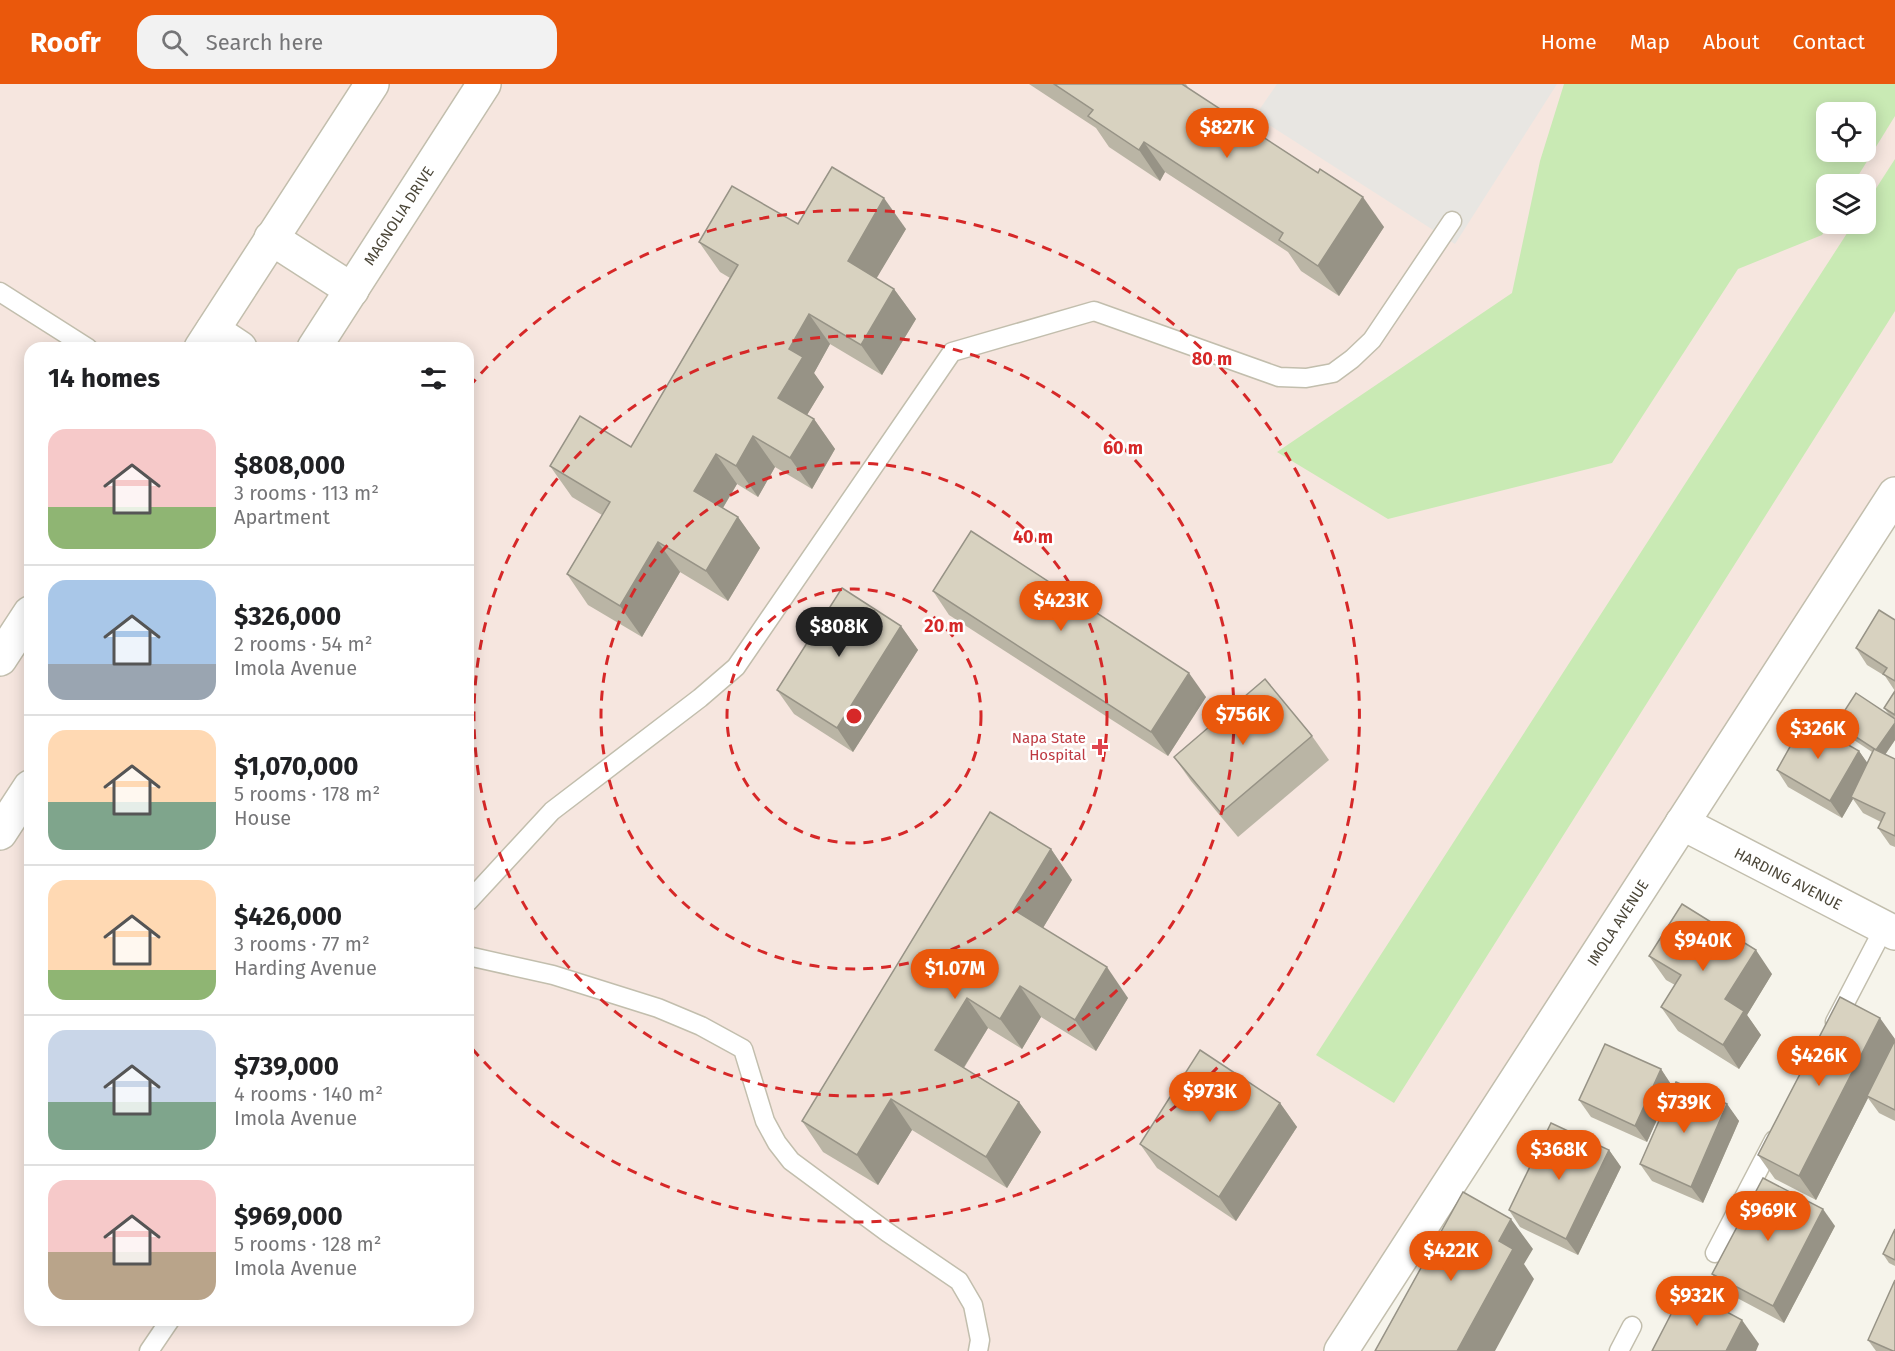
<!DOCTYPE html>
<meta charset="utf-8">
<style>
:root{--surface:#fff;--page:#f2f2f2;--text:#202124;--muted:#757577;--line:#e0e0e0;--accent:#ea580c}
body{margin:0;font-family:"Fira Sans",sans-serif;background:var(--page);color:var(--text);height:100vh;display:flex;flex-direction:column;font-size:22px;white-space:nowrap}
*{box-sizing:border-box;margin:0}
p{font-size:20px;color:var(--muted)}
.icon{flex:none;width:33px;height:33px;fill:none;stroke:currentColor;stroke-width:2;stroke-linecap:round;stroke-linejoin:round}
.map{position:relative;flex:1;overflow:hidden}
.drawer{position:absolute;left:24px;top:258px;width:450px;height:984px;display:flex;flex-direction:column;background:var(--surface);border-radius:18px;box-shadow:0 3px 15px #0003}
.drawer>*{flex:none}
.buttons{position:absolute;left:1816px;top:18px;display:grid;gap:12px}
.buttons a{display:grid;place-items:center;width:60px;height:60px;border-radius:12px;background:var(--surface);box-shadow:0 3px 15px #0003;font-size:30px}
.price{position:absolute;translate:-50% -51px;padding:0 14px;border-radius:21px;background:var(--accent);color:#fff;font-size:20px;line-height:39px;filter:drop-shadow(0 2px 3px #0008)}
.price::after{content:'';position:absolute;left:50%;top:36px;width:18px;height:14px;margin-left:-9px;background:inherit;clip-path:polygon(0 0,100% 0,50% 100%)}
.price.active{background:#222;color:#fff}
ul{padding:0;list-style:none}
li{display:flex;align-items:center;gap:18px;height:150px;padding:0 24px}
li+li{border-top:2px solid var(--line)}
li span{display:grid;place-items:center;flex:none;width:168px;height:120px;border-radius:18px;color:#555}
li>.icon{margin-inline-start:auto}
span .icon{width:72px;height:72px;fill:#fffc;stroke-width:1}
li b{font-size:26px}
h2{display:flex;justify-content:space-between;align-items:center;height:72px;padding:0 24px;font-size:26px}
header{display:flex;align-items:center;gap:36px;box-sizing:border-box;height:84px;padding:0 30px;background:var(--accent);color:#fff}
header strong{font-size:28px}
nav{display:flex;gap:33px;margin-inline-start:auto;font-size:21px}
.search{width:420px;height:54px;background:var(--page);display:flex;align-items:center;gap:15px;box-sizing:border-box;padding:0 21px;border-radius:18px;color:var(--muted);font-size:22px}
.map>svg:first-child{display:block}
.medical{fill:#f6e6df;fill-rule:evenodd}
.green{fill:#c9eab4;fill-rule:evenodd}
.parking{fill:#e8e6e2}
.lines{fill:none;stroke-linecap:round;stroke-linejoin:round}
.service-casing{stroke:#c2bead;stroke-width:21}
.minor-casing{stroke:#c2bead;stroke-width:36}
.tertiary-casing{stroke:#c2bead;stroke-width:36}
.service{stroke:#fff;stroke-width:18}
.minor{stroke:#fff;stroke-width:33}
.tertiary{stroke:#fff;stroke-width:33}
.wall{fill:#bab5a5}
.shaded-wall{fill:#979386}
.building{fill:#d8d2c0;stroke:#979386;stroke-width:1.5}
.ring{fill:none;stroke:#d62828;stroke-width:3;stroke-dasharray:10 8}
.health-dot{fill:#e0444e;stroke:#fff;stroke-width:2}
.labels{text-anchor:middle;stroke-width:5;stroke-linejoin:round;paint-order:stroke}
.street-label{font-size:15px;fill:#4b4638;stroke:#fff}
.health-label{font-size:15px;fill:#be3a42;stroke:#fff;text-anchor:end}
.centre{fill:#d62828;stroke:#fff;stroke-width:3}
.ring-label{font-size:18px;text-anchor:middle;font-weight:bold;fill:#d62828;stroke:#fff;stroke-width:5;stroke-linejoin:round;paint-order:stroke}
</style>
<header>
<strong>Roofr</strong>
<div class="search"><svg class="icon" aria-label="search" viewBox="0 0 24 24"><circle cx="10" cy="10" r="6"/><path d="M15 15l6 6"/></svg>Search here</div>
<nav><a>Home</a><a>Map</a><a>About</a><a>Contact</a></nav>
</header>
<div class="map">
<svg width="1895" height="1267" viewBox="0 0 1895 1267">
<rect width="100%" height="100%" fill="#f6f4eb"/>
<path class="medical" d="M0,0H1895V410L1341,1267H0ZM1827,28H1866V68H1827ZM1827,100H1866V140H1827ZM30,264H468V1236H30Z"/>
<g class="green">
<path d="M1564,0H1895V32L1853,100H1827V140H1829L1822,151L1738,185L1612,379L1388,435L1277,368L1512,209L1540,77ZM1827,28H1866V68H1827Z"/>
<path d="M1895,75V227L1394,1019L1316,971L1853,140H1866V120Z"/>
</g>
<path class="parking" d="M1277,0H1557L1455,160L1255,32Z"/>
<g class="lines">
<defs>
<g id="service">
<path d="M0,208L88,264"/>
<path d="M468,818L552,727L700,614L736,583L952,268L1094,227L1279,293L1306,294L1333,289L1352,275L1372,256L1452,137"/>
<path d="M468,872L553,891L658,924L701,942L743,965L765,1037L777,1059L791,1077L887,1148L959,1197L973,1221L980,1256L978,1267"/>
<path d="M1835,938L1884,844"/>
<path d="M1715,1169L1774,1056"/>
<path d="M149,1267L170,1236"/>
<path d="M1619,1267L1632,1242"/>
</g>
<path id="minor" d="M1682,739L1895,849"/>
<g id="tertiary">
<path d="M271,154L352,206"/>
<path d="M213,246L240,264"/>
<path d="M201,264L372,0"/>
<path d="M314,264L484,0"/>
<path d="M0,575L30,529"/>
<path d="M0,749L30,703"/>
<path d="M1341,1267L1895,410"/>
</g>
</defs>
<use href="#service" class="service-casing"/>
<use href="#minor" class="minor-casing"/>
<use href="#tertiary" class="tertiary-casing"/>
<use href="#service" class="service"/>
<use href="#minor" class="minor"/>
<use href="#tertiary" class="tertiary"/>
</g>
<g class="wall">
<path d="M1029,0H1186L1189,5L1384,143L1339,212L1301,187L1288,168L1165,88L1160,97L1109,63L1096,44Z"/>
<path d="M798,140L906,145L876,194L894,205L916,235L882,291L830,260L814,289L824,303L807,331L814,335L835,365L812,405L775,383L758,413L737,400L723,424L738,433L760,464L728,517L680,488L642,553L588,521L567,490L602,431L572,413L550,382L631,363L730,194L720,188L699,158Z"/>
<path d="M933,507L1206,613L1168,672L949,531Z"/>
<path d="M1895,536V607L1885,592L1867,581L1856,564Z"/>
<path d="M901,542L918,566L853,668L794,630L777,606Z"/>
<path d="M1895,607V656L1885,671L1895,675V763L1890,761L1878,744L1881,738L1863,729L1853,715L1842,734L1788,703L1777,686L1859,667L1867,679L1872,668L1842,648L1836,640L1890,632L1884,624Z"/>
<path d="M1312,652L1329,676L1238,753L1191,697L1174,673Z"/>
<path d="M1051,765L1072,796L1043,844L1128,914L1096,967L1041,933L1022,965L988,944L964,984L1019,1018L1041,1048L1007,1104L912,1046L878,1101L823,1068L802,1037Z"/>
<path d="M1649,872L1772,890L1747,931L1761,951L1739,985L1678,947L1661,923L1675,901L1666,896Z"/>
<path d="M1895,955V1037L1879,1029L1868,1014L1816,1116L1775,1095L1758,1071Z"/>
<path d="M1661,985L1672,1002L1647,1058L1591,1033L1579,1016Z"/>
<path d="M1280,1019L1297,1043L1236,1137L1157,1084L1140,1060Z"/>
<path d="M1727,1020L1739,1037L1703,1119L1652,1097L1640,1080Z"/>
<path d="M1609,1066L1621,1083L1578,1171L1520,1143L1509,1126Z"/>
<path d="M1835,1142L1784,1239L1724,1207L1712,1190Z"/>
<path d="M1895,1145V1182L1889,1179L1883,1170Z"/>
<path d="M1868,1256L1895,1267H1876Z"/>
</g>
<g class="shaded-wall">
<path d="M1144,58L1165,88L1160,97L1139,66Z"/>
<path d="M1363,113L1384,143L1339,212L1318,182Z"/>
<path d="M884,114L906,145L869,207L848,177Z"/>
<path d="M894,205L916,235L882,291L861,261Z"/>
<path d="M809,230L830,260L814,289L824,303L799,344L778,314L789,265Z"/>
<path d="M814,335L835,365L812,405L790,374Z"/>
<path d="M753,352L775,383L758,413L736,382Z"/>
<path d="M716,370L737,400L715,437L694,407Z"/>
<path d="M738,433L760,464L728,517L706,487Z"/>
<path d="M658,458L680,488L642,553L620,522Z"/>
<path d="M901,542L918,566L853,668L837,644Z"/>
<path d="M1189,589L1206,613L1168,672L1151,648Z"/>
<path d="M1895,639V656L1882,675L1876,666Z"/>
<path d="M1859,667L1871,684L1851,713L1853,715L1842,734L1830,717Z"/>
<path d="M1051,765L1072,796L1035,857L1014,826Z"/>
<path d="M1756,866L1772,890L1747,931L1761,951L1739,985L1723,961L1725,915Z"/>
<path d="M1107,883L1128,914L1096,967L1075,936Z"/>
<path d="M1020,902L1041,933L1022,965L1000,935Z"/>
<path d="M967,914L988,944L956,996L935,966Z"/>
<path d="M1880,934L1895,955L1867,1012L1868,1014L1816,1116L1799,1092Z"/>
<path d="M1661,985L1672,1002L1647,1058L1635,1042Z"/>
<path d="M891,1015L912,1046L878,1101L857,1071Z"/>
<path d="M1019,1018L1041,1048L1007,1104L986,1073Z"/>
<path d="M1280,1019L1297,1043L1236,1137L1219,1113Z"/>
<path d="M1727,1020L1739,1037L1703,1119L1691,1103Z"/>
<path d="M1609,1066L1621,1083L1578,1171L1566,1155Z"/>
<path d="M1823,1125L1835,1142L1784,1239L1773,1222Z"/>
<path d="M1511,1135L1533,1165L1524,1180L1534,1195L1495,1267H1457L1499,1157Z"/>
<path d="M1742,1236L1759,1260L1756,1267H1726Z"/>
</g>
<g class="building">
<path d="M1054,0H1182L1318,89L1320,85L1363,113L1318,182L1279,156L1283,149L1144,58L1139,66L1088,32L1093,26Z"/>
<path d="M832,83L884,114L848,177L894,205L861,261L809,230L789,265L803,273L778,314L814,335L790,374L753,352L736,382L716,370L694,407L738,433L706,487L658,458L620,522L567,490L610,418L550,382L580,332L631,363L738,181L699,158L732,102L798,140Z"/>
<path d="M971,447L1189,589L1151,648L933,507Z"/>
<path d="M842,504L901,542L837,644L777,606Z"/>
<path d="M1879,526L1895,536V597L1883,590L1887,584L1856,564Z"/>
<path d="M1265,595L1312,652L1221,729L1174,673Z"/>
<path d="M1895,607V631L1884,624Z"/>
<path d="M1856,609L1895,635V639L1876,666L1836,640Z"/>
<path d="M1805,636L1859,667L1830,717L1777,686Z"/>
<path d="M1874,665L1895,675V752L1878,744L1885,729L1851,713Z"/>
<path d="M990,728L1051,765L1014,826L1107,883L1075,936L1020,902L1000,935L967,914L935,966L1019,1018L986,1073L891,1015L857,1071L802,1037Z"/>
<path d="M1682,820L1756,866L1725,915L1744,927L1723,961L1661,923L1681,891L1649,872Z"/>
<path d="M1840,913L1880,934L1799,1092L1758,1071Z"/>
<path d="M1895,956V1026L1867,1012Z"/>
<path d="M1605,960L1661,985L1635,1042L1579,1016Z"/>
<path d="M1200,966L1280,1019L1219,1113L1140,1060Z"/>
<path d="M1676,998L1727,1020L1691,1103L1640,1080Z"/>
<path d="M1551,1039L1609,1066L1566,1155L1509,1126Z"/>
<path d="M1763,1094L1823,1125L1773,1222L1712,1190Z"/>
<path d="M1463,1108L1511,1135L1499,1157L1513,1165L1457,1267H1375Z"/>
<path d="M1895,1145V1176L1883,1170Z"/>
<path d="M1895,1196V1267H1893L1868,1256Z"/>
<path d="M1684,1205L1742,1236L1726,1267H1652Z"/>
</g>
<g class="ring">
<circle cx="854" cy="632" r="127"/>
<circle cx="854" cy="632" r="253"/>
<circle cx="854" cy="632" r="380"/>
<path d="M469 303A506 506 0 1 1 469 961"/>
</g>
<path class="health-dot" d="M1097 654h6v6h6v6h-6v6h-6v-6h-6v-6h6z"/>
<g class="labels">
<g class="street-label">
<text transform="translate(399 132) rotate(-57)" y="5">MAGNOLIA DRIVE</text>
<text transform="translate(1788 795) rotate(27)" y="5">HARDING AVENUE</text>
<text transform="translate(1618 839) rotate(-57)" y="5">IMOLA AVENUE</text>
</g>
<g class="health-label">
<text x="1086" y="659">Napa State<tspan x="1086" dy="17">Hospital</tspan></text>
</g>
</g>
<circle cx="854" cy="632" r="9" class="centre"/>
<g class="ring-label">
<text x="1212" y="281">80 m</text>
<text x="1123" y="370">60 m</text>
<text x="1033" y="459">40 m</text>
<text x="944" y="548">20 m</text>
</g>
</svg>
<div class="buttons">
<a><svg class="icon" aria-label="locate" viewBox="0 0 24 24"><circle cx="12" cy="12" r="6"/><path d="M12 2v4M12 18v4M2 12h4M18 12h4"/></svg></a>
<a><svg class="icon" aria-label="layers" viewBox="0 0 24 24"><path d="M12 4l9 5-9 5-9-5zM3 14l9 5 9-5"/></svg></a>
</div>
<b class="price" style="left:1227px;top:75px">$827K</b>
<b class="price" style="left:1061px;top:548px">$423K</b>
<b class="price active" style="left:839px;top:574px">$808K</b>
<b class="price" style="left:1243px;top:662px">$756K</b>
<b class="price" style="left:1818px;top:676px">$326K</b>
<b class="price" style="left:1703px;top:888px">$940K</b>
<b class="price" style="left:955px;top:916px">$1.07M</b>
<b class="price" style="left:1819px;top:1003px">$426K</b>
<b class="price" style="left:1210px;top:1039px">$973K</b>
<b class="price" style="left:1684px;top:1050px">$739K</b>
<b class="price" style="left:1559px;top:1097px">$368K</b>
<b class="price" style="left:1768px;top:1158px">$969K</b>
<b class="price" style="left:1451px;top:1198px">$422K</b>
<b class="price" style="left:1697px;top:1243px">$932K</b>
<section class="drawer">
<h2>14 homes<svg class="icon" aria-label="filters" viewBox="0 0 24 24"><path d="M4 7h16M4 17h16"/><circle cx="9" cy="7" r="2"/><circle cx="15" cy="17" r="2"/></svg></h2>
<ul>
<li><span style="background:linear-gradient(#f6c9c9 65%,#8fb573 0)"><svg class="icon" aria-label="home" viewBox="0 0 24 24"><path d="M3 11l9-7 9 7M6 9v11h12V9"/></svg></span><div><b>$808,000</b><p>3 rooms · 113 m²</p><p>Apartment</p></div></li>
<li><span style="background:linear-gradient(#a9c7e8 70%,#9aa5b1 0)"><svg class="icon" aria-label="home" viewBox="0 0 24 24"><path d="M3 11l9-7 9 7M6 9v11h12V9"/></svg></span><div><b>$326,000</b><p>2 rooms · 54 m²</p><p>Imola Avenue</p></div></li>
<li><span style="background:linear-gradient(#ffd9b3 60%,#7fa58c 0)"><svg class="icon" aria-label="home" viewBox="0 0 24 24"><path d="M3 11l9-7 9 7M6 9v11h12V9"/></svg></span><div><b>$1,070,000</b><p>5 rooms · 178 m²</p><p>House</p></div></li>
<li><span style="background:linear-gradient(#ffd9b3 75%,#8fb573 0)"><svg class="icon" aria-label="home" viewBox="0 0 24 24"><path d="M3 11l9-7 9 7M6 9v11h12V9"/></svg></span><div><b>$426,000</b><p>3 rooms · 77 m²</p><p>Harding Avenue</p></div></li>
<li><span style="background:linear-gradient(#c9d6e8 60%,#7fa58c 0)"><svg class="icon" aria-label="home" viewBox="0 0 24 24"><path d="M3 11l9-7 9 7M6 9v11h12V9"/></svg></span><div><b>$739,000</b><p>4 rooms · 140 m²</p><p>Imola Avenue</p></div></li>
<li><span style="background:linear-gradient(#f6c9c9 60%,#b9a48a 0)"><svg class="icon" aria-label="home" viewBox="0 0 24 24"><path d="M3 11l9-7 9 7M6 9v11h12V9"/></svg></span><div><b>$969,000</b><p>5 rooms · 128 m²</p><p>Imola Avenue</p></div></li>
</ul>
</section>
</div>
